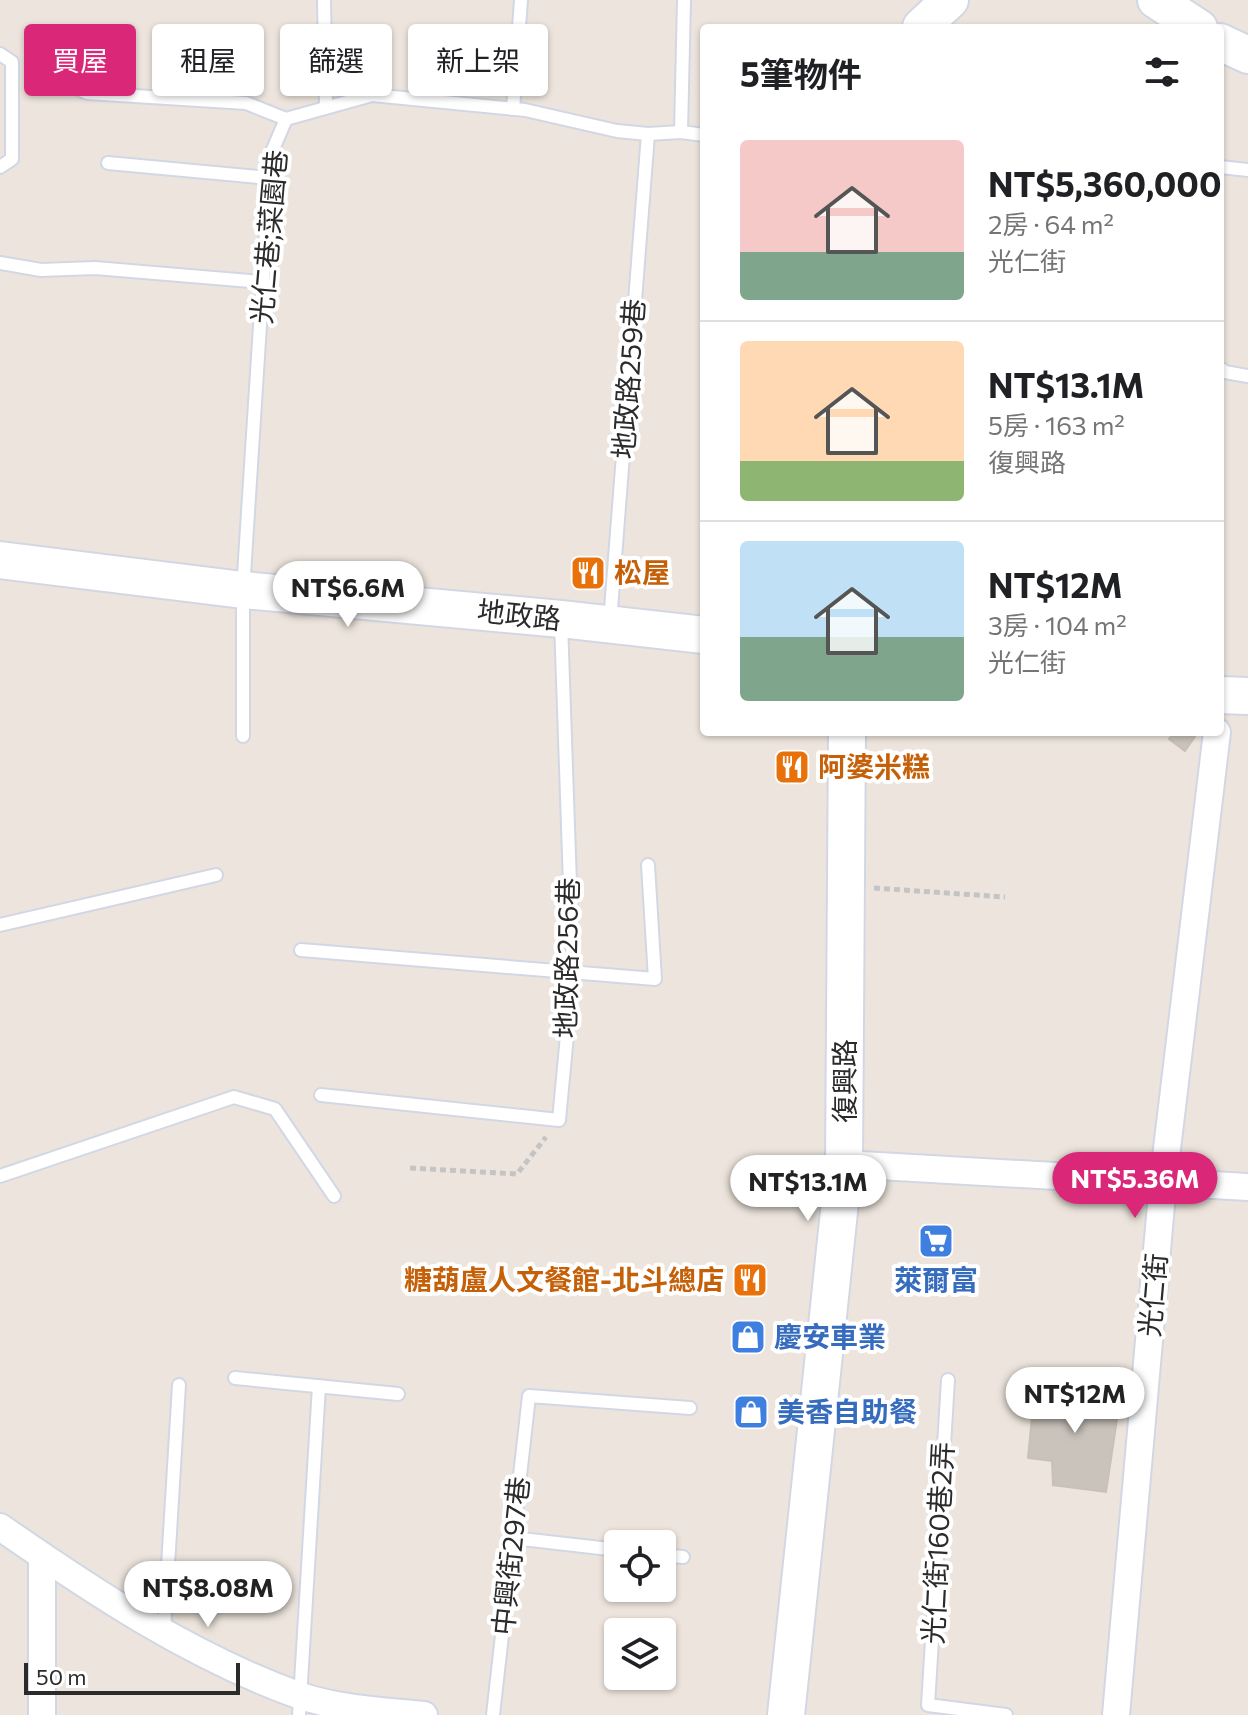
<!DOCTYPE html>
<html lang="zh-TW">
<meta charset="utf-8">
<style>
:root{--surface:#fff;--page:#f6f6f6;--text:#202124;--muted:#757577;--line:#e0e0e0;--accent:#db2777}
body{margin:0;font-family:Commissioner,"Noto Sans TC",sans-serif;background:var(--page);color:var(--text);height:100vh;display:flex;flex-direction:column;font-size:30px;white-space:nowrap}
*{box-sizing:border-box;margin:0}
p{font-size:26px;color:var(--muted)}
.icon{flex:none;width:44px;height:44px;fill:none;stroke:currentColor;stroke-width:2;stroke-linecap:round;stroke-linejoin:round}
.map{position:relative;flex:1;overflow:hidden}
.sheet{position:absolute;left:700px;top:24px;width:524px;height:712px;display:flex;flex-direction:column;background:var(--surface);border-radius:8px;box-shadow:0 2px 6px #0004}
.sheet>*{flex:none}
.banner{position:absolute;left:24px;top:24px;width:556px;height:72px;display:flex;gap:16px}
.buttons{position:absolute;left:604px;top:1530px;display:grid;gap:16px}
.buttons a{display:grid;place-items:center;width:72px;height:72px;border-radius:8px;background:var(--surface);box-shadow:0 2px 6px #0004;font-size:40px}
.scale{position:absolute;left:24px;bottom:20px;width:216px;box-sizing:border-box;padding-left:8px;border:4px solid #2b2b2b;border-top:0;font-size:22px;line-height:28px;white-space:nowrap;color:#2b2b2b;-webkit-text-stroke:6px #fff;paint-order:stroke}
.price{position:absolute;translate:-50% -68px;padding:0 18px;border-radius:28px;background:#fff;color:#222;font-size:26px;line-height:52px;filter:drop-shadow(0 2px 4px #0008)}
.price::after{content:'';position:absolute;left:50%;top:48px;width:24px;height:18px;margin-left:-12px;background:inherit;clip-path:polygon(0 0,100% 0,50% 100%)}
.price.active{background:var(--accent);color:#fff}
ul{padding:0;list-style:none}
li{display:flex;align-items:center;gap:24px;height:200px;padding:0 40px}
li+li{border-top:2px solid var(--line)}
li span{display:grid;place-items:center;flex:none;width:224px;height:160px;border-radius:8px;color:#555}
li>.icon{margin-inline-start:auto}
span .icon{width:96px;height:96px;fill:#fffc;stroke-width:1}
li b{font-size:34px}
h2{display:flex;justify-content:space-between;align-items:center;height:96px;padding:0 40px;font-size:34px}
.pill{padding:0 28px;border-radius:8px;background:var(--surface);box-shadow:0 2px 6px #0004;font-size:28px;line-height:72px}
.pill.active{background:var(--accent);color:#fff}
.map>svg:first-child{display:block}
.building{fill:#c9c3bb;stroke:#c9c1b6;stroke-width:2}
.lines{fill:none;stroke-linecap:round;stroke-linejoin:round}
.lane-casing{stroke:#d2d7e4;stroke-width:16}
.street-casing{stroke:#d2d7e4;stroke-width:30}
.secondary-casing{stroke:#d2d7e4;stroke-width:40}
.path{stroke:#c4c4c4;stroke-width:5;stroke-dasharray:6 4;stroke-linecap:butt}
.lane{stroke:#fff;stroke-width:12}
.street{stroke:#fff;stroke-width:26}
.secondary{stroke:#fff;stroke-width:36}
.labels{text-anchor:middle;stroke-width:8;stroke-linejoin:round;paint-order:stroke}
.street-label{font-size:28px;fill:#2b2b2b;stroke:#fff}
.food-label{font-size:28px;font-weight:bold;fill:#c56008;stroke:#fff;text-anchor:start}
.shop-label{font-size:28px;font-weight:bold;fill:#366cbe;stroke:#fff;text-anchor:start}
</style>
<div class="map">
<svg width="1248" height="1715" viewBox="0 0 1248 1715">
<rect width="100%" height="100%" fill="#ede5dd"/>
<g class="building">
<path d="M1174,732H1198L1185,751L1169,739Z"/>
<path d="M1035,1386L1121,1393L1106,1492L1053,1485L1052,1461L1028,1458Z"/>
</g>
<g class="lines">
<defs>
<g id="lane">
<path d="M324,0L326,106"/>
<path d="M0,54L12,62V159L0,167"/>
<path d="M36,71L87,93L246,103L286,119"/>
<path d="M513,109L521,0"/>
<path d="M681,132L684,0"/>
<path d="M108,163L269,178"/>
<path d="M1220,167L1248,170"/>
<path d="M0,263L41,270L95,268L263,282"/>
<path d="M1220,368L1225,372L1248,376"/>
<path d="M610,622L648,134"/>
<path d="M243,736V590L271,154L286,119L372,95L525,110L617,131L648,134L681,132L704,135"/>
<path d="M0,925L216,875"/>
<path d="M301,950L655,979L648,865"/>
<path d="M321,1095L559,1120L573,972L561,622"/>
<path d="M0,1176L234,1097L275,1109L334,1196"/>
<path d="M235,1378L398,1394"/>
<path d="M948,1380L928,1705L1006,1715"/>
<path d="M513,1538L618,1550"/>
<path d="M662,1555L683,1557"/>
<path d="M164,1631L179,1385"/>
<path d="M299,1715L319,1386"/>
<path d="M493,1715L529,1396L690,1408"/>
</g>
<g id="street">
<path d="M844,1164L1248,1187"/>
<path d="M0,1527C94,1592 190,1656 298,1695C338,1709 382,1711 424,1715"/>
<path d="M42,1556V1715"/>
<path d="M1116,1715L1163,1182L1217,732"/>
</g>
<g id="secondary">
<path d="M1156,0L1199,28"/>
<path d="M921,27L950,0"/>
<path d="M1220,42L1248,55"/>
<path d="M0,560L243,590L561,619L704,635"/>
<path d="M1220,695L1248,696"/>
<path d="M786,1715L844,1164L847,732"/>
</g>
</defs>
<use href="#lane" class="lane-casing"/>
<use href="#street" class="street-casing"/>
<use href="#secondary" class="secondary-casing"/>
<g class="path">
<path d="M874,888L1005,897"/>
<path d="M410,1168L517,1174L546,1137"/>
</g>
<use href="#lane" class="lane"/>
<use href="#street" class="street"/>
<use href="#secondary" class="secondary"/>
</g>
<defs>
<symbol id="restaurant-square" viewBox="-11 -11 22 22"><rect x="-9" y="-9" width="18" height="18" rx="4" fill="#e8710a" stroke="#fff"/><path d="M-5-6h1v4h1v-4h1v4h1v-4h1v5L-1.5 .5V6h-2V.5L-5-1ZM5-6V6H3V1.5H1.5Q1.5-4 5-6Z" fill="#fff"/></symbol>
<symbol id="supermarket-square" viewBox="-11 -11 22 22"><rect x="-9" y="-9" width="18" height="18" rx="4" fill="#3f7fe0" stroke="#fff"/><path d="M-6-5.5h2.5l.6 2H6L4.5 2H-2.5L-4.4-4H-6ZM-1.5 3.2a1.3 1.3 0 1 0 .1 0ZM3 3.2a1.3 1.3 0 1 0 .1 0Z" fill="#fff"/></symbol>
<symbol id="shop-square" viewBox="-11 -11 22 22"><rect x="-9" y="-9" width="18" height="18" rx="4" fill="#3f7fe0" stroke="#fff"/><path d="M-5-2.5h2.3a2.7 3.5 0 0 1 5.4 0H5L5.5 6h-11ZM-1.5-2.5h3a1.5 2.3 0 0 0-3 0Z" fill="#fff"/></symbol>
</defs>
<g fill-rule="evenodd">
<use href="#restaurant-square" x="568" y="553" width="40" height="40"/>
<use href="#restaurant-square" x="772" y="747" width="40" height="40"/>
<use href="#supermarket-square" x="916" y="1221" width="40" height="40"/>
<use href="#restaurant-square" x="730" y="1260" width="40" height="40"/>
<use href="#shop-square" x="728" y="1317" width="40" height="40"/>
<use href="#shop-square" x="731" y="1392" width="40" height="40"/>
</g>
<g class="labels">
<g class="street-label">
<text transform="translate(269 237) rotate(-85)" y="10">光仁巷;菜園巷</text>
<text transform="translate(629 379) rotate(-86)" y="10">地政路259巷</text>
<text transform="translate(519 615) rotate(6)" y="10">地政路</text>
<text transform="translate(567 958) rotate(-89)" y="10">地政路256巷</text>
<text transform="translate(845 1081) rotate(-90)" y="10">復興路</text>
<text transform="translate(1153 1295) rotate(-85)" y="10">光仁街</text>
<text transform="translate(938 1543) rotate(-87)" y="10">光仁街160巷2弄</text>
<text transform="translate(511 1556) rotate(-84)" y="10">中興街297巷</text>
</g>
<g class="food-label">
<text x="614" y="583">松屋</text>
<text x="818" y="777">阿婆米糕</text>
<text x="724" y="1290" text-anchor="end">糖葫盧人文餐館-北斗總店</text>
</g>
<g class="shop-label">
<text x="936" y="1290" text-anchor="middle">萊爾富</text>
<text x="774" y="1347">慶安車業</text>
<text x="777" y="1422">美香自助餐</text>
</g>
</g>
</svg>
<div class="buttons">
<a><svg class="icon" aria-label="locate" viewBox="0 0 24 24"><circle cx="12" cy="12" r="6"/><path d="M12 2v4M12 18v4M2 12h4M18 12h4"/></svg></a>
<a><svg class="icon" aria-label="layers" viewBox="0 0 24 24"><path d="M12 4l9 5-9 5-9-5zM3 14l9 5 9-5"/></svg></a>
</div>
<div class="scale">50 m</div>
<b class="price" style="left:348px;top:629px">NT$6.6M</b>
<b class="price active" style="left:1135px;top:1220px">NT$5.36M</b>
<b class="price" style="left:808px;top:1223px">NT$13.1M</b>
<b class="price" style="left:1075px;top:1435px">NT$12M</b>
<b class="price" style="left:208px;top:1629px">NT$8.08M</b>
<div class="banner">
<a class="pill active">買屋</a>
<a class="pill">租屋</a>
<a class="pill">篩選</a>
<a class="pill">新上架</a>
</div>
<section class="sheet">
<h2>5筆物件<svg class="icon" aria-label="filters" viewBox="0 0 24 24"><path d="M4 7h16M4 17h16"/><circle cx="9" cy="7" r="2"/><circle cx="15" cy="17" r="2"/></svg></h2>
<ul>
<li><span style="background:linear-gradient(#f6c9c9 70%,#7fa58c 0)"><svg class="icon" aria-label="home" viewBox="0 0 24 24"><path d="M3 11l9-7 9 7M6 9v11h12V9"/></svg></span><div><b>NT$5,360,000</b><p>2房 · 64 m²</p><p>光仁街</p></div></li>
<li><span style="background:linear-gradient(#ffd9b3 75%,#8fb573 0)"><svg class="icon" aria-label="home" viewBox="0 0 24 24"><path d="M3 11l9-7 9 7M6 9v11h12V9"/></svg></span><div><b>NT$13.1M</b><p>5房 · 163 m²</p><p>復興路</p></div></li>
<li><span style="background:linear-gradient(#bfe0f5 60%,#7fa58c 0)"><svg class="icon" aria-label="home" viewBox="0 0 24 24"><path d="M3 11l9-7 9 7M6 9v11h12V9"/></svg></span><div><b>NT$12M</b><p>3房 · 104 m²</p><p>光仁街</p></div></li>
</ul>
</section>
</div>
